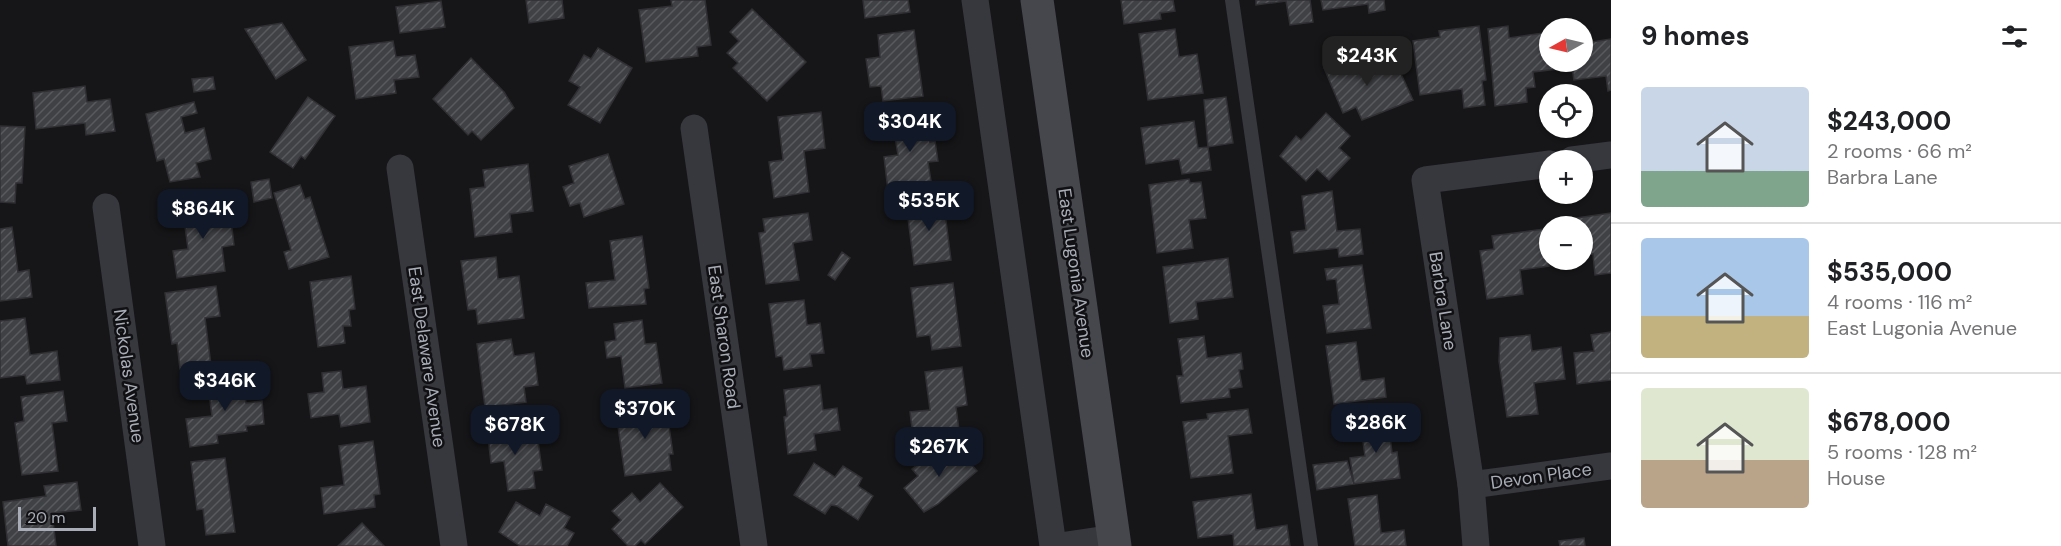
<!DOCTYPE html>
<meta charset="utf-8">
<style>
:root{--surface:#fff;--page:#f2f2f2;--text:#202124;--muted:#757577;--line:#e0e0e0;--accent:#111827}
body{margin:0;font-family:"DM Sans",sans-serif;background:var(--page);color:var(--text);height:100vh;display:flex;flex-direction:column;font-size:22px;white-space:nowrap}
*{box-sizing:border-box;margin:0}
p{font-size:20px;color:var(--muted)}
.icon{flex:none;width:33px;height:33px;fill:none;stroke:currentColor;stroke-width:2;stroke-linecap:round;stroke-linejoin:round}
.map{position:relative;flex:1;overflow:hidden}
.details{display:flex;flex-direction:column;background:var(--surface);width:450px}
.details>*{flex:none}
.needle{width:39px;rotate:262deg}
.tools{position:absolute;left:1539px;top:18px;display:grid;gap:12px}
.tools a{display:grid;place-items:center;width:54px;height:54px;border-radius:50%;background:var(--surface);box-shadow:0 2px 4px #0004;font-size:30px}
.scale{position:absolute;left:18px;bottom:15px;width:78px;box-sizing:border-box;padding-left:6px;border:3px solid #a8adb8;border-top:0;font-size:16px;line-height:21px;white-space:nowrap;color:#a8adb8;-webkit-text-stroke:4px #111113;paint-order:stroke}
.price{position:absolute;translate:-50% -51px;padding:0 14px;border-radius:12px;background:var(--accent);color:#fff;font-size:20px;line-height:39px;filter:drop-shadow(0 2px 3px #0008)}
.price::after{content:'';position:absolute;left:50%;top:36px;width:18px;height:14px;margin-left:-9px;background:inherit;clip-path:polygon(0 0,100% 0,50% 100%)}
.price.selected{background:#222;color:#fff}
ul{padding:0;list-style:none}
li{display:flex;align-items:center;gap:18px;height:150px;padding:0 30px}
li+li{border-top:2px solid var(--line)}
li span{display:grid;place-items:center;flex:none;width:168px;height:120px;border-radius:6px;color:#555}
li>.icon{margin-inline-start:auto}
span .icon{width:72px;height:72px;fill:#fffc;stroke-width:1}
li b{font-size:26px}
h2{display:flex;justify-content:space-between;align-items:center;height:72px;padding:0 30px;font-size:26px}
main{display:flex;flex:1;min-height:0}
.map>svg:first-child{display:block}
.building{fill:url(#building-hatch);stroke:#303034;stroke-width:1.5}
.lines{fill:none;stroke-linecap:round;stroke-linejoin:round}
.service{stroke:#37383d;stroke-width:14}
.minor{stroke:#37383d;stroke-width:27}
.secondary{stroke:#45474d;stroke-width:33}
.labels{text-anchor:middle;stroke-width:5;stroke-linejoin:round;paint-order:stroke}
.street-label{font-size:18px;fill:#a8adb8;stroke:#111113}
</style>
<main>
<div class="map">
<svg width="1611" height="546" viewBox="0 0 1611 546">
<defs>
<pattern id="building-hatch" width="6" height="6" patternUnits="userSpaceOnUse" patternTransform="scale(1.5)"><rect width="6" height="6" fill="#404145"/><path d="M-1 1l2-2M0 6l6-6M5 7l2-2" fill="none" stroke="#595a5e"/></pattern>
</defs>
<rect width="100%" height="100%" fill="#161618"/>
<g class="building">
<path d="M526,0H562L564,18L529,23Z"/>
<path d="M671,0H705L711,45L697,47L698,56L646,62L639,10L672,6Z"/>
<path d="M863,0H908L910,12L865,18Z"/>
<path d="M1121,0H1173L1175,11L1160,13L1161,19L1124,24Z"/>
<path d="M1256,0H1310L1313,22L1290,25L1286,1L1256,5Z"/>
<path d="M1321,0H1384L1385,10L1369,13L1368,4L1323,10Z"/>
<path d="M441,1L445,27L400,33L396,7Z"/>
<path d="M752,9L806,62L767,101L733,68L738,63L727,53L739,41L730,32Z"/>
<path d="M282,23L306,60L276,79L245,29Z"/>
<path d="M1479,26L1486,80L1482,81L1485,105L1464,108L1462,89L1420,95L1413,41L1440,37L1439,31Z"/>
<path d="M1508,26L1509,38L1550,32V62H1557L1558,69L1533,72L1535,87L1526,88L1527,102L1495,106L1488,29Z"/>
<path d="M1175,29L1179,57L1197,54L1203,93L1148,100L1139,34Z"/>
<path d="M914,30L923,96L883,101L881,86L870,87L866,59L880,57L878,35Z"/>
<path d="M1590,32L1592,42L1611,39V90L1608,91L1606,76L1574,80L1571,62H1582V33Z"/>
<path d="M393,41L396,57L415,55L419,77L394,80L396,93L356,99L349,47Z"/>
<path d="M598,48L632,68L600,123L568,105L580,87L569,81L584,55L591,59Z"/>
<path d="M1359,54L1368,76L1396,63L1413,100L1362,120L1356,107L1343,113L1324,68Z"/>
<path d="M471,58L504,92L514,108L481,140L472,131L468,135L433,99Z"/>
<path d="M213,77L215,89L194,92L192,79Z"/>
<path d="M85,86L87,102L110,99L115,131L86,135L85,123L36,129L33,93Z"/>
<path d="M308,97L335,116L305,159L301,156L293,168L270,152Z"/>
<path d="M1226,97L1233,143L1208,147L1204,100Z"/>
<path d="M194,102L197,113L181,117L185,133L204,128L211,159L196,163L200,177L170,182L164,159L157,161L146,114Z"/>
<path d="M821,112L825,148L804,151L809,192L774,198L769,162L783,160L778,117Z"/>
<path d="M1326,113L1350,136L1339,148L1350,158L1329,180L1317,169L1306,181L1280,156L1296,136L1301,140Z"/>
<path d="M926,115L930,142L935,141L938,161L928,162L931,181L904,185V189L888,191L884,157L898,155L892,119Z"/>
<path d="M1194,121L1198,148L1208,147L1211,170L1182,174L1179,159L1146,164L1141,128Z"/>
<path d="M0,126L25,127L22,183H16L15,203L0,202Z"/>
<path d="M608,154L624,204L584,217L580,203L570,206L563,187L574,183L569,166Z"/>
<path d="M528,164L533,211L510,214L512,232L475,237L470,189L485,187L483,170Z"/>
<path d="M269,179L272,198L254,202L251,182Z"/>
<path d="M1189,179L1190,183L1201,182L1206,218L1189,220L1193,248L1157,253L1149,185Z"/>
<path d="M300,185L305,199L310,197L329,257L289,269L284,252L291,250L274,193Z"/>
<path d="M1332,191L1337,231L1360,229L1363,254L1339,257L1338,248L1294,253L1291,232L1306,230L1302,196Z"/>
<path d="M943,198L951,260L914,265L906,203Z"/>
<path d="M217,199L220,221L231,220L234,245L222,247L225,271L177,278L173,251L188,249L182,204Z"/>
<path d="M808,213L812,240L793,243L799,280L766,284L759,233L765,232L763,219Z"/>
<path d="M1611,213V273L1595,275L1593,254L1582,255V226H1557L1556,221Z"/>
<path d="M12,227L18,272L29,270L32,297L0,301V229Z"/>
<path d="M1544,229L1549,266L1520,270L1523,294L1487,299L1480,251L1494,249L1492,236Z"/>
<path d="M642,236L649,288L644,289L646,304L589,308L586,283L615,280L610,241Z"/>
<path d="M842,252L850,258L835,280L828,275Z"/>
<path d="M496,257L498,279L519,276L524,318L478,324L476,309L468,310L461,261Z"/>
<path d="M1228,258L1233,297L1196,302L1198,319L1170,323L1163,267Z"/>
<path d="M1362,265L1371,328L1327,333L1323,306L1339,304L1336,279L1327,280L1325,269Z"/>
<path d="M351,276L355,309L349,310L351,326H343L345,343L318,347L310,282Z"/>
<path d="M953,283L961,346L932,350L930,335L917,337L911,288Z"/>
<path d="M216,286L220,316L205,318L211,365L180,369L177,343L172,344L165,293Z"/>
<path d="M804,300L807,325L820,323L824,353L810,354L812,366L784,370L782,356L776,357L769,304Z"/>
<path d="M25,318L30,355L57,351L60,380L27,384L25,375L0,378V321Z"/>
<path d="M642,320L645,344L656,343L662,383L625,388L621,356L607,358L605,342L616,340L614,324Z"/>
<path d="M1611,332V380L1577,384L1574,353L1594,351L1591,335Z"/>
<path d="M1530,335L1532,351L1561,347L1565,379L1534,383L1538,414L1507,417L1499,361L1500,338Z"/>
<path d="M1204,336L1207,358L1241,353L1243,369L1239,370L1242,387L1229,389L1230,397L1181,403L1177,376H1183L1178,339Z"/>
<path d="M511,339L514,356L534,353L538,385L524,387L526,402L485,407L477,344Z"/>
<path d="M1356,342L1361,381L1384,378L1386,397L1334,404L1326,346Z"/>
<path d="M962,367L967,405L956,407L959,430L913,436L910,412L930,410L925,372Z"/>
<path d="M341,371L343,389L366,386L370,422L341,427L339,414L311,418L308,394L324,392L322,373Z"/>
<path d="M242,374L246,403L262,401L264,424L246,426L247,431L217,435L218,443L190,447L186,419L212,416L207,379Z"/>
<path d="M820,385L823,410L837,408L840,430L814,434L816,450L788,454L784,417L787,416L784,390Z"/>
<path d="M63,391L67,421L52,423L58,471L22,475L15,423L24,421L21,397Z"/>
<path d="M666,405L673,454H669L671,470L625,476L616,412Z"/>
<path d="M1248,409L1252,433L1228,436L1233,473L1191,478L1183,422L1208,419L1207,414Z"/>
<path d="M1388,418L1392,453L1397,452L1400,478L1354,484L1350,458L1365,456L1360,421Z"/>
<path d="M524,424L526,442L538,441L542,470L533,471L535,488L508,491L504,461L491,463L487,429Z"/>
<path d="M373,441L380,494L374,495L375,507L324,514L321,488L344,485L339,446Z"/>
<path d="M954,444L977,471L938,504L924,512L904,488L918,476L912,469L931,453L936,459Z"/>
<path d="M225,458L235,532L206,535L203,509L197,510L191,462Z"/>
<path d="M1347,461L1354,484L1317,490L1313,465Z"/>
<path d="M814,463L835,477L843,466L862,478L858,486L873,496L858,520L837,506L831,505L825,514L794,495Z"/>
<path d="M77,482L81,510L52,513L56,546H8L3,502L46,496L44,486Z"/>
<path d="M660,483L683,507L645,544L641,540L635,546H628L612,529L621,520L612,511L632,493L640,502Z"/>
<path d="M1251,494L1256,530L1287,525L1290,546H1234L1233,534L1198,538L1193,502Z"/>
<path d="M1377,495L1381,533L1404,530L1406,546H1355L1348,499Z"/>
<path d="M516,502L540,516L546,504L570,517L564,528L574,533L567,546H520L499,532Z"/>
<path d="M362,523L384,546H338Z"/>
<path d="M1584,538L1585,546H1560L1559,541Z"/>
</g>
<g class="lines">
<path class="service" d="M1232,0L1311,546"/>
<g class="minor">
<path d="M975,0L1053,546"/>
<path d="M694,128L754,546"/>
<path d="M1572,160L1611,155"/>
<path d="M400,168L454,546"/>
<path d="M106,207L152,546"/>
<path d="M1471,485L1611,466"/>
<path d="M1060,546L1114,538"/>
<path d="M1476,546L1471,485L1425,180L1550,164"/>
</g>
<path class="secondary" d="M1037,0L1115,546"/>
</g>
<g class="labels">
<g class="street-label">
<text transform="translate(1076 273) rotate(82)" y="6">East Lugonia Avenue</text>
<text transform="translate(1443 301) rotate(81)" y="6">Barbra Lane</text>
<text transform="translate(724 337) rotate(82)" y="6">East Sharon Road</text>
<text transform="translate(427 357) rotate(82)" y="6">East Delaware Avenue</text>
<text transform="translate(129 376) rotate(82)" y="6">Nickolas Avenue</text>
<text transform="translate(1541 476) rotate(-8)" y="6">Devon Place</text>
</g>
</g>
</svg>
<div class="tools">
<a><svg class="needle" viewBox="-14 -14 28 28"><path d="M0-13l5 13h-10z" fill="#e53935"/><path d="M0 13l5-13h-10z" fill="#757577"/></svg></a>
<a><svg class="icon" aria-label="locate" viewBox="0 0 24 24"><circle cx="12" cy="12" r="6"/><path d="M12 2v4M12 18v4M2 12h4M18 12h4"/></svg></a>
<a>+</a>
<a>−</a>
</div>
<div class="scale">20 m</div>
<b class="price selected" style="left:1367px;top:87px">$243K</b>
<b class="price" style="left:910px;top:153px">$304K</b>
<b class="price" style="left:929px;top:232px">$535K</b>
<b class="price" style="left:203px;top:240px">$864K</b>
<b class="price" style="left:225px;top:412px">$346K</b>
<b class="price" style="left:645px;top:440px">$370K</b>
<b class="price" style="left:1376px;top:454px">$286K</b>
<b class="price" style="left:515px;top:456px">$678K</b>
<b class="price" style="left:939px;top:478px">$267K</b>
</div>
<section class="details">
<h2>9 homes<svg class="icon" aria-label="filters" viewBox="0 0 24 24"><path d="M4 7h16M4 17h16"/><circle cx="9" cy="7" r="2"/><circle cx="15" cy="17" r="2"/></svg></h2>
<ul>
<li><span style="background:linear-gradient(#c9d6e8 70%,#7fa58c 0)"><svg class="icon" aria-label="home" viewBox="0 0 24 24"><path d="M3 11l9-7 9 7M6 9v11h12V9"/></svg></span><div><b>$243,000</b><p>2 rooms · 66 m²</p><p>Barbra Lane</p></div></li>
<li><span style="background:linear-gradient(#a9c7e8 65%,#c2b280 0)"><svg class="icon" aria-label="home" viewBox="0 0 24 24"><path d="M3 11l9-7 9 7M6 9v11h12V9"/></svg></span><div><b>$535,000</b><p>4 rooms · 116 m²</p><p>East Lugonia Avenue</p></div></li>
<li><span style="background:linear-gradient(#dfe7d0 60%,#b9a48a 0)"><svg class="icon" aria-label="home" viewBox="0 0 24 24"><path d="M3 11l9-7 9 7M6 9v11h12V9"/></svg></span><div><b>$678,000</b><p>5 rooms · 128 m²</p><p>House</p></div></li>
</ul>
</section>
</main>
